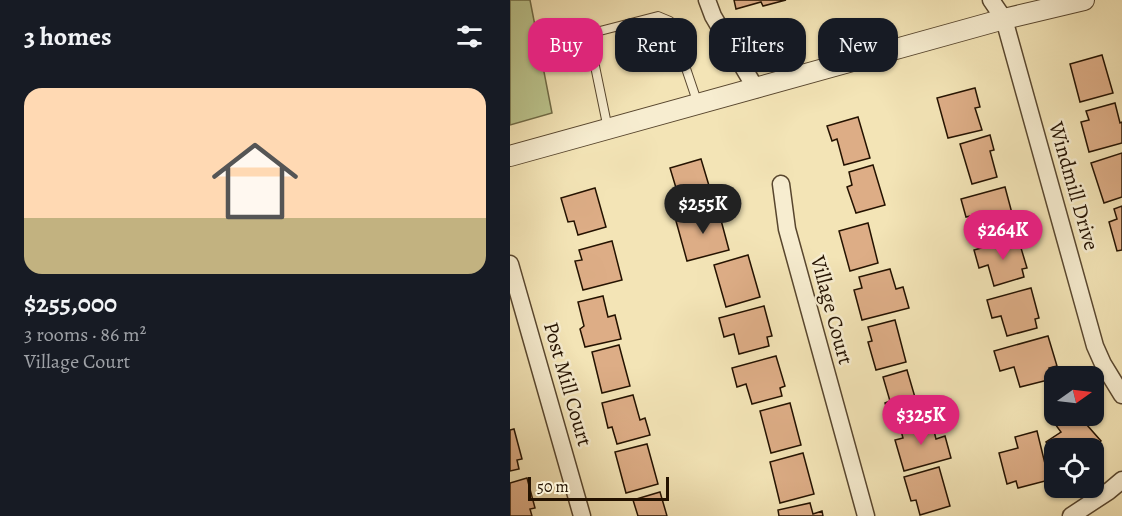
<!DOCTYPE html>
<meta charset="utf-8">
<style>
:root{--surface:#171b24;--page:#20242c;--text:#f1f3f6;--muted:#9ea1a6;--line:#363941;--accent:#db2777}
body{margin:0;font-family:Alegreya,serif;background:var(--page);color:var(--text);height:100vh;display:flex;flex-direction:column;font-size:22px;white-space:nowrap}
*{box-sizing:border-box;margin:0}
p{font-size:20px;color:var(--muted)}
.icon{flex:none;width:33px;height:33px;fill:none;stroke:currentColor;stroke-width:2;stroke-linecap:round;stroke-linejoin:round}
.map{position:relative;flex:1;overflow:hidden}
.panel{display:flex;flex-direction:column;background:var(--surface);width:510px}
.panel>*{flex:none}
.guide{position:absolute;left:18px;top:18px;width:504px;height:54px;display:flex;gap:12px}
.needle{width:39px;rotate:76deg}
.fabs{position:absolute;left:534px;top:366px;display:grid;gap:12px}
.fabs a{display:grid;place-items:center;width:60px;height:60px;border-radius:12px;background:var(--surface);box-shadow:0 2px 4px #0004;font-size:30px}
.scale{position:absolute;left:18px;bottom:15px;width:141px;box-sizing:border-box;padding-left:6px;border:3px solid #241200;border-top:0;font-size:16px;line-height:21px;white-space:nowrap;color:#241200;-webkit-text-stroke:4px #f7edd0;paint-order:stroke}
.price{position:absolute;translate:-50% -51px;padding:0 14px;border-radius:21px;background:var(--accent);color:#fff;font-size:20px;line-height:39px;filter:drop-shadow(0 2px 3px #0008)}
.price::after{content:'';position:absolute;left:50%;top:36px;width:18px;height:14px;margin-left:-9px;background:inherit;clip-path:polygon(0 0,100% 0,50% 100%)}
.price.selected{background:#222;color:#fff}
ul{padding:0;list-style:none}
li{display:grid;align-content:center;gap:12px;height:318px;padding:0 24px}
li+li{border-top:2px solid var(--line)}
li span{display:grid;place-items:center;height:186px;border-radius:18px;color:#555}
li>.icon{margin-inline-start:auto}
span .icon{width:108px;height:108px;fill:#fffc;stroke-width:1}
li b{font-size:26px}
h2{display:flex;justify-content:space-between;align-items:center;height:72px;padding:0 24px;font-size:26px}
.tag{padding:0 21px;border-radius:18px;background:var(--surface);box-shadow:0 2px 4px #0004;font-size:21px;line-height:54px}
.tag.selected{background:var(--accent);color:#fff}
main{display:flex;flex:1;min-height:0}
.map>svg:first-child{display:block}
.green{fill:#bbc48d;stroke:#706b46;stroke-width:1.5}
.building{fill:#ddad86;stroke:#241200;stroke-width:1.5}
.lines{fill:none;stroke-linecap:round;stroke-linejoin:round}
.service-casing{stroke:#58462e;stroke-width:10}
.minor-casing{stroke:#58462e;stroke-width:19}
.tertiary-casing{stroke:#58462e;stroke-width:22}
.service{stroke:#f7edd0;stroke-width:8}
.minor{stroke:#f7edd0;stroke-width:16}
.tertiary{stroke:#f7edd0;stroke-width:20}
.labels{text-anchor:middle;stroke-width:5;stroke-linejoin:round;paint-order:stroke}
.street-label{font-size:21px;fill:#241200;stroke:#f7edd0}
</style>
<main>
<section class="panel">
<h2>3 homes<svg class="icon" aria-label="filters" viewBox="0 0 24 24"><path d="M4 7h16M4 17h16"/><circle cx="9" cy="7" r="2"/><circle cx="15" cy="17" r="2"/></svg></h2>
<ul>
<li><span style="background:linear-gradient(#ffd9b3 70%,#c2b280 0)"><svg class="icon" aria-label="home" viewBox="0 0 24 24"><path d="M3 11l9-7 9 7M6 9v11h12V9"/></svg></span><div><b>$255,000</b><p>3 rooms · 86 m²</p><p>Village Court</p></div></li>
</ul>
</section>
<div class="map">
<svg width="612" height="516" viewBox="0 0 612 516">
<rect width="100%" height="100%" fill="#f3e4b6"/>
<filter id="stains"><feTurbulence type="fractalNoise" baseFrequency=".00333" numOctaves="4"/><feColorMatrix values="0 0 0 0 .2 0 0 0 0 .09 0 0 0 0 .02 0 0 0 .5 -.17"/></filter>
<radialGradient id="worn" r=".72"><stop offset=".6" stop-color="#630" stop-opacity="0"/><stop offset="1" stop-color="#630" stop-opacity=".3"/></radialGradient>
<path class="green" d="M0,0H20L42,113L0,125Z"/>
<g class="building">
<path d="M224,0H276L253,6L251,2L226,9Z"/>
<path d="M592,55L603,93L570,102L560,64Z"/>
<path d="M465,88L470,107L465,108L472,130L438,138L427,98Z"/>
<path d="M605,103L610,123L612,122V143L579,152L571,122L579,120L576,111Z"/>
<path d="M348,117L360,158L334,165L327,139L322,141L317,126Z"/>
<path d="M480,135L484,150L480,151L487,177L462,184L450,144Z"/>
<path d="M612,153V197L594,203L581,163Z"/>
<path d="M191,159L200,189L195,190L199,204L173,211L160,168Z"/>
<path d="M363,165L375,205L346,213L337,187L342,185L339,172Z"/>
<path d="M495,187L503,217L499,218L501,226L471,235L465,215L456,217L451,199Z"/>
<path d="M85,188L96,227L68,235L64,221L58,222L51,198Z"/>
<path d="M612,206V250L607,251L599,222L607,219L604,209Z"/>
<path d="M208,209L219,250L177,261L166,221Z"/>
<path d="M358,223L368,263L340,271L329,231Z"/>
<path d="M508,238L517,268L512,269L514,277L484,286L478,265L469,268L464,250Z"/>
<path d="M102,241L112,280L73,290L65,261L72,260L69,250Z"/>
<path d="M238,255L250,297L216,307L204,265Z"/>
<path d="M380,269L386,289L393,287L399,308L352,320L344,290L352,288L349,277Z"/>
<path d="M521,288L529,318L525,319L527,328L497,336L491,316L482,318L477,300Z"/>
<path d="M93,296L98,317L105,315L111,339L75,347L70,329L74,326L68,302Z"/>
<path d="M254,306L262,336L257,337L259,346L229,354L224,334L214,337L209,318Z"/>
<path d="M385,320L396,362L366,370L358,342L362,341L358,327Z"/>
<path d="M538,336L547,366L539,368L542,379L510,387L504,367L490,371L484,351Z"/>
<path d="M109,345L120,386L92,393L82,352Z"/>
<path d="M266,356L275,386L270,388L272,396L242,404L236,384L227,387L222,368Z"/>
<path d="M397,370L409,411L380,420L375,403L380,401L373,377Z"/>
<path d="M123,395L130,420L135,418L140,435L107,444L102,427L98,428L92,403Z"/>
<path d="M280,403L291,445L261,453L250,411Z"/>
<path d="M556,416H569L591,441L582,448H544V453L536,442L551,432L545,424Z"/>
<path d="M421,419L426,439L435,436L441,458L394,471L385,440L393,438L390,427Z"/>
<path d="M4,429L12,459L7,460L9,469L0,471V430Z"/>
<path d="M527,431L539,480L508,488L506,481L497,484L489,453L508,448L505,437Z"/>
<path d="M137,444L148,484L116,493L105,452Z"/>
<path d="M293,453L304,494L270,503L260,462Z"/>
<path d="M429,467L440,506L410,515L406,500L401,501L394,477Z"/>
<path d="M17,478L25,508L20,509L22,516H0V483Z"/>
<path d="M150,492L157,516H128L123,500Z"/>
<path d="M300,503L303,514L312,511L313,516H269L268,510Z"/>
</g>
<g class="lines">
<defs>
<path id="service" d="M98,129L80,42L86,32L148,16L160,21L188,104"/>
<g id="minor">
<path d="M197,0L203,16L246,89"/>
<path d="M481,0L494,19L585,346L593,364L612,395"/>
<path d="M271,184L277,229L356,516"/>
<path d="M0,264L72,516"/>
<path d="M561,516L599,491L612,480"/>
</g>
<path id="tertiary" d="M0,156L494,19L574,0"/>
</defs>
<use href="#service" class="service-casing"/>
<use href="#minor" class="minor-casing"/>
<use href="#tertiary" class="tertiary-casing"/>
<use href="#service" class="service"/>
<use href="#minor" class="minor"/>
<use href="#tertiary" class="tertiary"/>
</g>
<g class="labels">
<g class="street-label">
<text transform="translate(564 186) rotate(74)" y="7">Windmill Drive</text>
<text transform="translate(322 310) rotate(75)" y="7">Village Court</text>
<text transform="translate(58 384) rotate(74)" y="7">Post Mill Court</text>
</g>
</g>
<rect width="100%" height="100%" filter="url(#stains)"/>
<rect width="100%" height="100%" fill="url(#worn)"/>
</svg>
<div class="fabs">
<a><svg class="needle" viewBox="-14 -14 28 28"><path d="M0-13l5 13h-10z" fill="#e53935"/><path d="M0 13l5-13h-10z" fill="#9ea1a6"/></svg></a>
<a><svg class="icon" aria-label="locate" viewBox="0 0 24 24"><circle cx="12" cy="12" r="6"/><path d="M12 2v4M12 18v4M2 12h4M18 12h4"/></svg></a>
</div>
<div class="scale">50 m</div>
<b class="price selected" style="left:193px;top:235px">$255K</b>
<b class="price" style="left:493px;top:261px">$264K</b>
<b class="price" style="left:411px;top:446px">$325K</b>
<div class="guide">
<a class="tag selected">Buy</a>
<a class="tag">Rent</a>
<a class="tag">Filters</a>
<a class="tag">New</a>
</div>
</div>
</main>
